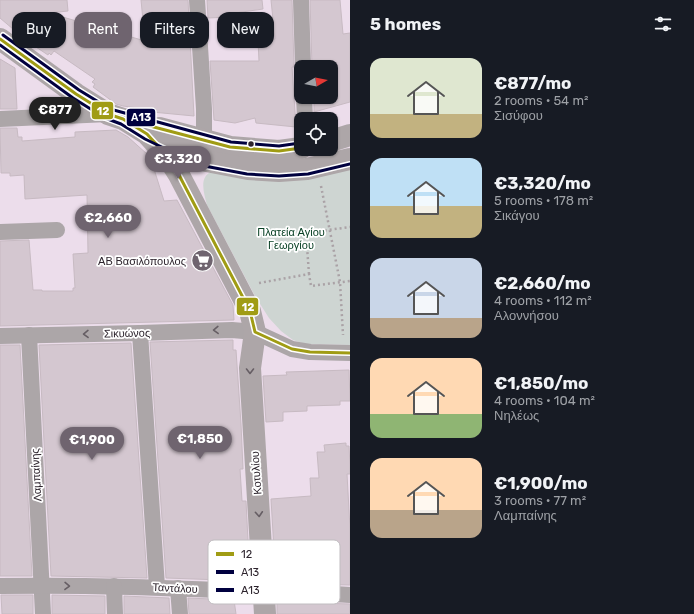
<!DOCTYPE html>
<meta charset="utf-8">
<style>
:root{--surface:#171b24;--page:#242831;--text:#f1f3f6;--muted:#9ea1a6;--accent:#6f646f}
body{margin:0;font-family:Rubik,sans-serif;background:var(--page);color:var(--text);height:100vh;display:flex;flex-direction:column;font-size:15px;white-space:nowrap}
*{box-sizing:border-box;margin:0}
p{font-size:13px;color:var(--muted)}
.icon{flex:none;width:22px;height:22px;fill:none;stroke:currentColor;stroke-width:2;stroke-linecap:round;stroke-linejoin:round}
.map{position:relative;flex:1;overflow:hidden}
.side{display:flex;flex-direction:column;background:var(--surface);width:344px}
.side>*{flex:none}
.banner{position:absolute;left:12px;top:12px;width:278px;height:36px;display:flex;gap:8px}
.needle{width:26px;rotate:81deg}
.tools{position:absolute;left:294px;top:60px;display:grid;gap:8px}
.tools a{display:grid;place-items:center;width:44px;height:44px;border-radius:8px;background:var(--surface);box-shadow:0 1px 3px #0004;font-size:20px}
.price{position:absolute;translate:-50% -34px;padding:0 9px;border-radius:14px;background:var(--accent);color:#fff;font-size:13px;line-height:26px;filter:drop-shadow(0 1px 2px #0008)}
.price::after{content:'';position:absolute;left:50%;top:24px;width:12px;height:9px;margin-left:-6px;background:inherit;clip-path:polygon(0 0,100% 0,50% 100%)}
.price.current{background:#222;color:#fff}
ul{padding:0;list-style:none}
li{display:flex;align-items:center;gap:12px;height:100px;padding:0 20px}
li span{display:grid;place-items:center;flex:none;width:112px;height:80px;border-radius:12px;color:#555}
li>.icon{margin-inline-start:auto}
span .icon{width:48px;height:48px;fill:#fffc;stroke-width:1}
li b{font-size:17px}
h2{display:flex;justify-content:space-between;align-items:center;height:48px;padding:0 20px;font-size:17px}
.chip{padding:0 14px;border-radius:12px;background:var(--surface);box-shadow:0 1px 3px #0004;font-size:14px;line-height:36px}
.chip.current{background:var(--accent);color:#fff}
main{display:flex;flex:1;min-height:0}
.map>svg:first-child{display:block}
.green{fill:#ced5d2}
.building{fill:#d4c7d0;stroke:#c7bac2}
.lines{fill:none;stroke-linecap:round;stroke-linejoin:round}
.path{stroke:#aaa2a6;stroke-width:2.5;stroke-dasharray:2 3;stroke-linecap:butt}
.street{stroke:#aca6a8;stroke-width:16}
.secondary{stroke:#ada6a8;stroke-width:22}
.bus-1-casing{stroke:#fff;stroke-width:6}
.bus-2-casing{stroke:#fff;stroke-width:6}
.bus-3-casing{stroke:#fff;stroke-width:6}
.bus-1{stroke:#a09c14;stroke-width:3}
.bus-2{stroke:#00003f;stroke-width:3}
.bus-3{stroke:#00003f;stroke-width:3}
.oneway{stroke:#665e64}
.bus-dot{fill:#2c232c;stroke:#fff;stroke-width:1.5}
.labels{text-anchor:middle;stroke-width:3.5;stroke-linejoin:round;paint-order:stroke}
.park-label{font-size:11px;fill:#094125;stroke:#fff}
.poi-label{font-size:11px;fill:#2c232c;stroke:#fff;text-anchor:end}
.street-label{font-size:11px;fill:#2c232c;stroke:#fff}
.key{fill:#fff;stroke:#c0bdc0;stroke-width:1}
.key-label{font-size:11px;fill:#2c232c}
.line-badge{stroke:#fff;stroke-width:1.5}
.badge-label{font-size:11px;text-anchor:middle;font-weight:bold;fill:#fff}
</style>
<main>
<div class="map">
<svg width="350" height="614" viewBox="0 0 350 614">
<rect width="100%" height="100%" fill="#ecddeb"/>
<path class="green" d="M350,166V345L305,344L293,340L281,331L269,318L255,296L207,205C204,193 198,176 213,171Z"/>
<g class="building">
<path d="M0,0H67L68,11L49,13L145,41L141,0H188L194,116L152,112V110L123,106L116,104L93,87L95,84L92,82L95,79L54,51L51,55L49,53L48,55L27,41L0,18Z"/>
<path d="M207,0H262L263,9L228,14V17L208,18Z"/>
<path d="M271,0H292L294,67H292L296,127L256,123L255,118L235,123L214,120L210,61H259L258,41L275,39Z"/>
<path d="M310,0H340L343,34L350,33V102L314,112V97H331V67H312Z"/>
<path d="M0,59L15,68L17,109H0Z"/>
<path d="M0,128H17L18,137H22V141L75,137V132L116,130L128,137L147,154L152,170L154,169L164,201L177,200L233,305L234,320L0,326V241L29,240L33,290H42V291H73V288H75L73,254L88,253L87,195L25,199L24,175L10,176V173H1Z"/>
<path d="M233,340V350H236L241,424L243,469H240L242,501H246L250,581L166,578L150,342Z"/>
<path d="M131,343L147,578L51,576L39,345Z"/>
<path d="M0,345H20L32,576H0Z"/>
<path d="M349,370L350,401H340V405L307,406V411L283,412V421L266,422L263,376L287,375L286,372Z"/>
<path d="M346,443V446H349L350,466V474H347L350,528V585L276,583L271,499L311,496L310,478H319L317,452H325L324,445Z"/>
<path d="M1,595H33V614H2Z"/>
<path d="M52,595L105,596V614H52Z"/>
<path d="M124,596L169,598L170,614H124Z"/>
<path d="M188,598L234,600L236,614H189Z"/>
<path d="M277,602L350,604V614H277Z"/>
</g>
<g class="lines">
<g class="path">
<path d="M321,186L340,282L343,335"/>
<path d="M309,274L306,233L350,227"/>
<path d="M259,283L309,274L311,286L350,281"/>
</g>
<g class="street">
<path d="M197,0L204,109V141"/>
<path d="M301,0L303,67"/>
<path d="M304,97L305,119"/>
<path d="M0,119L108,114"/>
<path d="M0,232L57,230"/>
<path d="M140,333L157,587"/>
<path d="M29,335L43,614"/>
<path d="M0,336L140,333L232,330L255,332L292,349L310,352L350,353"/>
<path d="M0,586C117,584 233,591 350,595"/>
<path d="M114,586L115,614"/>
<path d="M178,588L180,614"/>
</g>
<g class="secondary">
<path d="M0,39L76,94L108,114L123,119L147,134L167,156L179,175L250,311L255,332L250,368L265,614"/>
<path d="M159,128L230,147L279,151L301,148"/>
<path d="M155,138L201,160L248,169L279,171L307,169L350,159"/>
<path d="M331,141L350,135"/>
</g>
<defs>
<g id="bus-1">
<path d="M0,39L76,94L108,114L123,119L147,134L167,156L179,175L250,311L255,332L292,349L310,352L350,353"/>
<path d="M131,121L230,147L279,151L301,148"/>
</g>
<path id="bus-2" d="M0,45L73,98L105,118L121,124L145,139L199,165L247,174L279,176L308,174L350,164"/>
<path id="bus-3" d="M3,35L79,90L110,109L231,142L279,146L300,143"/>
</defs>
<use href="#bus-1" class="bus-1-casing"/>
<use href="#bus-2" class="bus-2-casing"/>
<use href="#bus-3" class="bus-3-casing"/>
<use href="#bus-1" class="bus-1"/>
<use href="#bus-2" class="bus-2"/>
<use href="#bus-3" class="bus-3"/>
</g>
<defs><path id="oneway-chevron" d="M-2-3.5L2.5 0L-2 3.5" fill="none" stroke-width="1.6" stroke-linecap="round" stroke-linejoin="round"/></defs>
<g class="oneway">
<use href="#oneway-chevron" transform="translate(216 330) rotate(178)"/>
<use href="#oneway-chevron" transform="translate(86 334) rotate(179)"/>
<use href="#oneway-chevron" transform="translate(250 371) rotate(90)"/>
<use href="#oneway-chevron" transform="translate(259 514) rotate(86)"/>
<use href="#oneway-chevron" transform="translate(67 586) rotate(1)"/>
</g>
<defs>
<symbol id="supermarket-disc" viewBox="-11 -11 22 22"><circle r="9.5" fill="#6f646f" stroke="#fff"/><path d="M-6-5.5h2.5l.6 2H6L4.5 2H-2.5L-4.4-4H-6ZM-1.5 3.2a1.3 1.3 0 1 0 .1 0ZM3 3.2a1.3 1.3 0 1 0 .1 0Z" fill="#fff"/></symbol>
</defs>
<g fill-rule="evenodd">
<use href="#supermarket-disc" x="190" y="248" width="25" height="25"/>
</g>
<circle class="bus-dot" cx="251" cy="144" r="3.5"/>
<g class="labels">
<g class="park-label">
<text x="291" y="236">Πλατεία Αγίου<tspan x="291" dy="13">Γεωργίου</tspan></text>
</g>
<g class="poi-label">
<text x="186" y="265">ΑΒ Βασιλόπουλος</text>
</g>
<g class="street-label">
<text transform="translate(127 333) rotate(-1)" y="4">Σικυώνος</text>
<text transform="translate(256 473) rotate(-94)" y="4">Κοτυλίου</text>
<text transform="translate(36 475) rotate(-93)" y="4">Λαμπαίνης</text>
<text transform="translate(175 588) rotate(3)" y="4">Ταντάλου</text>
</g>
</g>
<rect x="208" y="540" width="132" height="64" rx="6" class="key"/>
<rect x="216" y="552" width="18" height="4" fill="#a09c14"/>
<rect x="216" y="570" width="18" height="4" fill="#00003f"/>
<rect x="216" y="588" width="18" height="4" fill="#00003f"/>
<g class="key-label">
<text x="241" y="558">12</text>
<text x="241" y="576">A13</text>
<text x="241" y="594">Α13</text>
</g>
<g class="line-badge">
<rect x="91" y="101" width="23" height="19" rx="4" fill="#a09c14"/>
<rect x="126" y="108" width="30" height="19" rx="4" fill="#00003f"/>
<rect x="236" y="297" width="23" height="19" rx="4" fill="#a09c14"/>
</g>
<g class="badge-label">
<text x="103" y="115">12</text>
<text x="141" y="121">Α13</text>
<text x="248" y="311">12</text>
</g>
</svg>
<div class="tools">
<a><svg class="needle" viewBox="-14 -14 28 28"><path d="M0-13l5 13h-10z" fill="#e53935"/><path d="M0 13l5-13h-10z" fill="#9ea1a6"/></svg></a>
<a><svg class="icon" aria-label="locate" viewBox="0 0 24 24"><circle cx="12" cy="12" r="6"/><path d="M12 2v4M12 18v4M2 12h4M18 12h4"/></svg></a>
</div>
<b class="price current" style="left:55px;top:131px">€877</b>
<b class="price" style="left:178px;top:180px">€3,320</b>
<b class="price" style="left:108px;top:239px">€2,660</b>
<b class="price" style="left:200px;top:460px">€1,850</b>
<b class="price" style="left:92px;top:461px">€1,900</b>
<div class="banner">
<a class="chip">Buy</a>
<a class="chip current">Rent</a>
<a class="chip">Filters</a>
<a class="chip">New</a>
</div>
</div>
<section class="side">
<h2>5 homes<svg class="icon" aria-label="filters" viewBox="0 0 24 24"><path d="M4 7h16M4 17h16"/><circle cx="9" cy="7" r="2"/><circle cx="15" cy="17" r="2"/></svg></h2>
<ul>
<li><span style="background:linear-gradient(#dfe7d0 70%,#c2b280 0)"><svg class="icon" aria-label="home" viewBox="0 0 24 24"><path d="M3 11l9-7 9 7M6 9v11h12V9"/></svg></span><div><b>€877/mo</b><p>2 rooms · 54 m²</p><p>Σισύφου</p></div></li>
<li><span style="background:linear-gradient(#bfe0f5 60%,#c2b280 0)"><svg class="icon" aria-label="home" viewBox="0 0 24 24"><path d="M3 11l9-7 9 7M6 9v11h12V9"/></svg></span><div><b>€3,320/mo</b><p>5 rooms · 178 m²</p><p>Σικάγου</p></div></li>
<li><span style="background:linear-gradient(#c9d6e8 75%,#b9a48a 0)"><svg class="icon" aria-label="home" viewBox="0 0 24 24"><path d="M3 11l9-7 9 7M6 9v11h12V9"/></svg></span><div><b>€2,660/mo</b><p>4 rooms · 112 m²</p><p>Αλοννήσου</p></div></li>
<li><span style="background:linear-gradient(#ffd9b3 70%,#8fb573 0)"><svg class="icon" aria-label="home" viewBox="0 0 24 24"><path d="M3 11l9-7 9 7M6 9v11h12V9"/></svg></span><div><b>€1,850/mo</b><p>4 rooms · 104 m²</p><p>Νηλέως</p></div></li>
<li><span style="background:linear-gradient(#ffd9b3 65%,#b9a48a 0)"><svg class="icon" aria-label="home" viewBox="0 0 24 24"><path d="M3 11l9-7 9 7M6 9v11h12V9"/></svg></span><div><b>€1,900/mo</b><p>3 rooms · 77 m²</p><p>Λαμπαίνης</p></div></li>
</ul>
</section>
</main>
